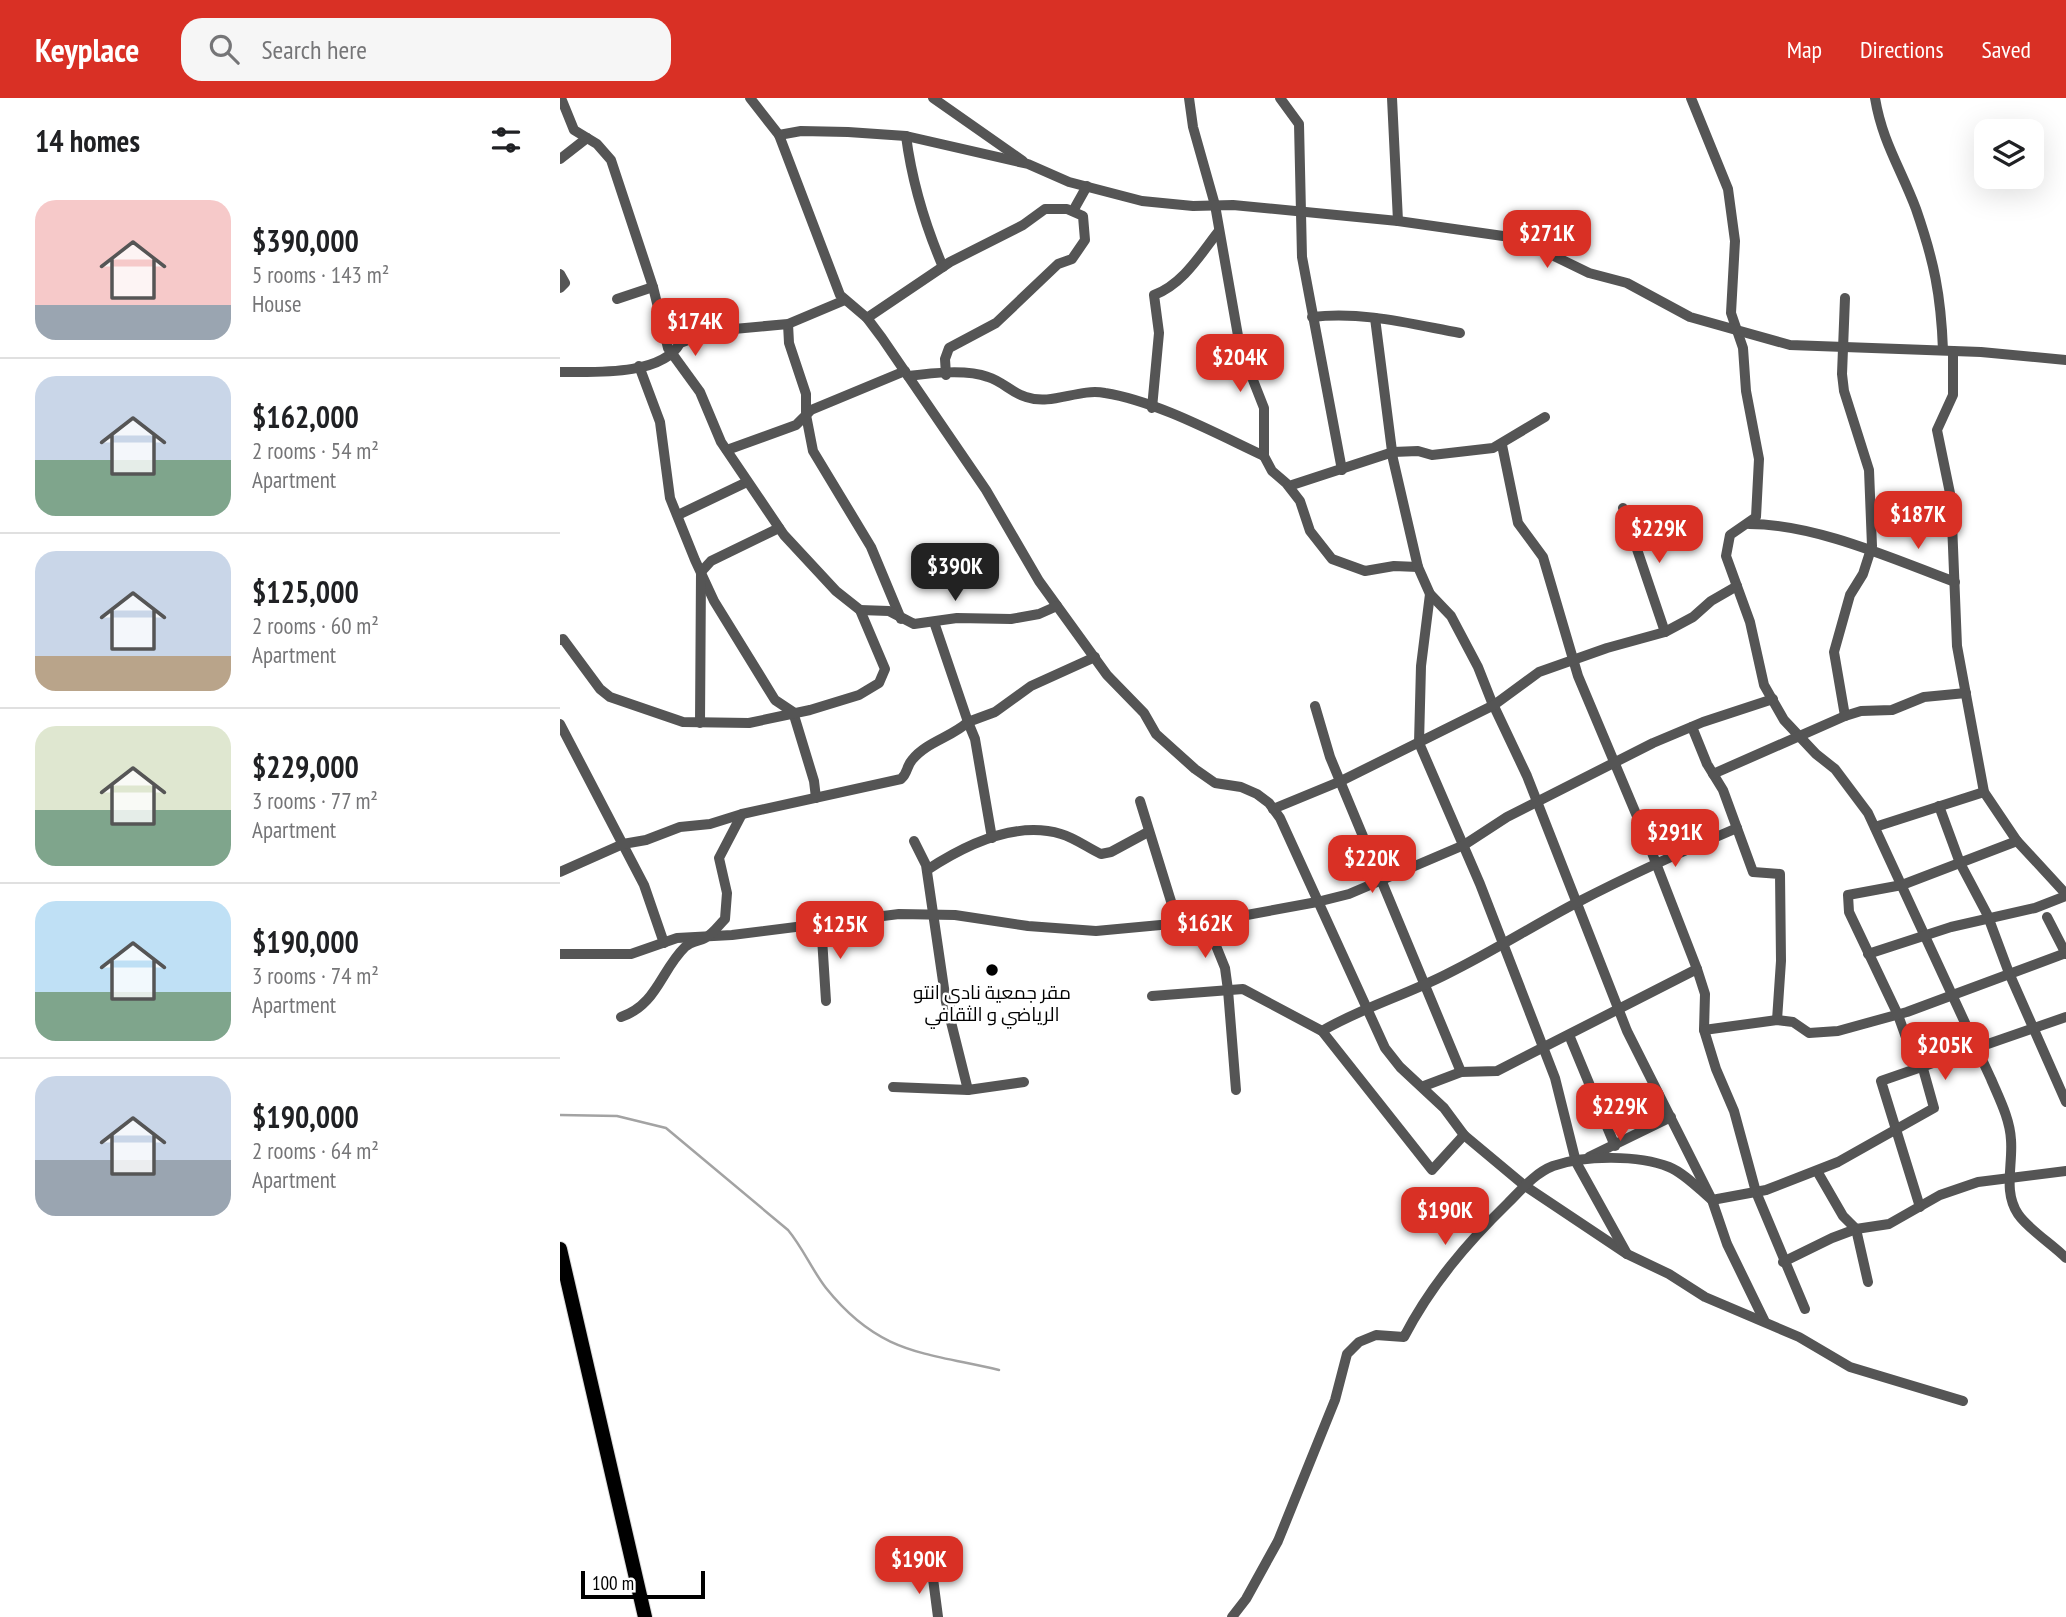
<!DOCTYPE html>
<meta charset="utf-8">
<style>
:root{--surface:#fff;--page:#f6f6f6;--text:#202124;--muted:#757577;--line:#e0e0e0;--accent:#d93025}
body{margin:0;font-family:"PT Sans Narrow",Cairo,sans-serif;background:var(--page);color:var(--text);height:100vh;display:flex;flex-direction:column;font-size:26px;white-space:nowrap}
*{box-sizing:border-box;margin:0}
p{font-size:23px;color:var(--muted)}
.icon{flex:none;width:38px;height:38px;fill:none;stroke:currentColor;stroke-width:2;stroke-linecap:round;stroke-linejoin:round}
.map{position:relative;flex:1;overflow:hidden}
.details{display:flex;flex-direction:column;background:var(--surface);width:560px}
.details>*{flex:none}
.fabs{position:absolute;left:1414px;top:21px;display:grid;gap:14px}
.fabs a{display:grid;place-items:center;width:70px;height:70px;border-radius:14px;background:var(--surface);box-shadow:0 7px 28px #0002;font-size:35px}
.scale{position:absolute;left:21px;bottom:18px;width:124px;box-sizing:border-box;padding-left:7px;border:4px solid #000;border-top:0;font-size:19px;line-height:24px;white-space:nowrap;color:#000;-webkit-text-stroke:5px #fff;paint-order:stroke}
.price{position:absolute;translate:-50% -60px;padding:0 16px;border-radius:14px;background:var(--accent);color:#fff;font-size:23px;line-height:46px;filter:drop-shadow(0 2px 4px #0008)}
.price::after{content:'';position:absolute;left:50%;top:42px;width:21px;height:16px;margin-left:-10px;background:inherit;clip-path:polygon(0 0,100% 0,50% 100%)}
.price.on{background:#222;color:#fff}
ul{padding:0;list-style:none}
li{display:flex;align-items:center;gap:21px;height:175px;padding:0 35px}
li+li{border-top:2px solid var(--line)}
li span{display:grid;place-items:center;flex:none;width:196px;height:140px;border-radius:21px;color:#555}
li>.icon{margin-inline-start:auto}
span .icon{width:84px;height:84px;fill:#fffc;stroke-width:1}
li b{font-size:30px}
h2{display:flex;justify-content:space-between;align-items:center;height:84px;padding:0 35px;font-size:30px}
header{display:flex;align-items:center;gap:42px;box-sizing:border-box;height:98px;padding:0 35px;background:var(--accent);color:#fff}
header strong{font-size:33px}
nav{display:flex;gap:38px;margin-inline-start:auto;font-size:24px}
.search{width:490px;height:63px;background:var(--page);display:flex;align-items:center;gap:18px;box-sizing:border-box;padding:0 24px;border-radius:21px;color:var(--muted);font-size:26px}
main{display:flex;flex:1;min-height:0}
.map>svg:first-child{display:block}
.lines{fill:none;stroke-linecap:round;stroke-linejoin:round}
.stream{stroke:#a3a3a3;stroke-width:2.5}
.major-casing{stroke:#dbdbdb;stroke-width:16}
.minor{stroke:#555;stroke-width:10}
.major{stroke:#000;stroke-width:14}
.poi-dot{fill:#000;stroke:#fff;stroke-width:2.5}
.labels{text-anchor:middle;stroke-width:5;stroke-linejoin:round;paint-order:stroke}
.poi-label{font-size:19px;fill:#000;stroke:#fff}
</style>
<header>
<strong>Keyplace</strong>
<div class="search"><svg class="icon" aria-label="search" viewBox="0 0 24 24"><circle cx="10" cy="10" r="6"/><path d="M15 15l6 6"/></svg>Search here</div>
<nav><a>Map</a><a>Directions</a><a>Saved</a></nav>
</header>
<main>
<section class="details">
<h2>14 homes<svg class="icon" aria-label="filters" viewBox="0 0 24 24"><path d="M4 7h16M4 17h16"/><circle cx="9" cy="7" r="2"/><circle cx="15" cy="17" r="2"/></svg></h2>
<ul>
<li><span style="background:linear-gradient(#f6c9c9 75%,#9aa5b1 0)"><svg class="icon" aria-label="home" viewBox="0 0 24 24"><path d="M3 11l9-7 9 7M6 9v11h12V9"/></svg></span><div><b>$390,000</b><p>5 rooms · 143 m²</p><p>House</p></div></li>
<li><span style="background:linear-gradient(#c9d6e8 60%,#7fa58c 0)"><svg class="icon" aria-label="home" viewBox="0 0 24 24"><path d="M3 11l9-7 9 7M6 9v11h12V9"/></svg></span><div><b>$162,000</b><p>2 rooms · 54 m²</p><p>Apartment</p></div></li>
<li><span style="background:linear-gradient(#c9d6e8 75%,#b9a48a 0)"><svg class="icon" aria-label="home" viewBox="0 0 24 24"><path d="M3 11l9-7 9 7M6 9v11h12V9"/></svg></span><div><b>$125,000</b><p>2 rooms · 60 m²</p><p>Apartment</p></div></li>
<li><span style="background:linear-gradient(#dfe7d0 60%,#7fa58c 0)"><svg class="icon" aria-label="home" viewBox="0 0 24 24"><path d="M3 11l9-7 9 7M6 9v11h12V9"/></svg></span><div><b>$229,000</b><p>3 rooms · 77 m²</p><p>Apartment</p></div></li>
<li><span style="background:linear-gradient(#bfe0f5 65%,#7fa58c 0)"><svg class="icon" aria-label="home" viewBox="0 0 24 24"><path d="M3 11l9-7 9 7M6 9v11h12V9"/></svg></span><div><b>$190,000</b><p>3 rooms · 74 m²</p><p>Apartment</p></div></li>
<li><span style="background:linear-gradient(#c9d6e8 60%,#9aa5b1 0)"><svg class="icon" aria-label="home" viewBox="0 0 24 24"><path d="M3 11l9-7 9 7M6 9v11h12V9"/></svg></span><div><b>$190,000</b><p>2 rooms · 64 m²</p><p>Apartment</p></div></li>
</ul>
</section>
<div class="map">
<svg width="1506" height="1519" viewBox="0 0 1506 1519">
<rect width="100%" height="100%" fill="#fff"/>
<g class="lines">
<path class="stream" d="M0,1017L57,1018L106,1030L228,1132C243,1150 252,1172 266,1190C319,1256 362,1254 439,1272"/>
<defs>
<path id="major" d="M0,1151L85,1519"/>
</defs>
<use href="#major" class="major-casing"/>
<g class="minor">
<path d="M190,0L219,37L280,197L307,220L322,240L426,392L479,483L547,577L584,615L596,636L635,671L655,685L681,689L697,696L709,705L720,720L825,950L840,969L884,1010L904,1037L965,1088L1067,1156"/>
<path d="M373,0L463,63"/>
<path d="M629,0L633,29L655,107L680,249L704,310V358L712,373L726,385L740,403L750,433L772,461L805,473L834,468L858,469"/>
<path d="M720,0L739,26L742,159L782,372"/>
<path d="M832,0L838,123"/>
<path d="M1131,0L1168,91L1175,143L1171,215L1183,250L1186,293L1199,361L1196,419L1170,437L1166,458L1190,524L1204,587L1224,622L1256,656L1275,671L1308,715L1431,981C1439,1000 1450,1021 1451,1042C1453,1068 1443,1093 1458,1116C1467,1130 1493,1147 1506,1160"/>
<path d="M1315,0C1322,43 1341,71 1356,111C1374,163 1381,197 1383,252"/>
<path d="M219,37L241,33L288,34L346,38L468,66L509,84L582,103L633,108L673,107L838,123L957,140L1029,175L1067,185L1130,219L1230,247L1421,254L1506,262"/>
<path d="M346,38C352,84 365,127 383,169"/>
<path d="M0,61L27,40"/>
<path d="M513,113L527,88"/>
<path d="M0,176L5,185L0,190"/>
<path d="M57,201L93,189"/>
<path d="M752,219C803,213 851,226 900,235"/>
<path d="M307,220L390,164L463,127L485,111H507L523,118L525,142L512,161L498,166L436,225L389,250L385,261L386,277"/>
<path d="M815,220L833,361L858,469L870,496L891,518L918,569L931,602L967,678L1067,933L1152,1102L1167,1146L1204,1222"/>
<path d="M228,226L229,245L246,296V317L253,353L311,449L341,521"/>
<path d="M1393,253V297L1377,332L1391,400L1397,548L1424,694L1457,743L1506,796"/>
<path d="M79,268L100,324L110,400L135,462L154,503L215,602L233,614L254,683L256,700"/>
<path d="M0,274C34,274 102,278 120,245L152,233L228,226L285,202"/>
<path d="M348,278C372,275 406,271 428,279C442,283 452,295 466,299C492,308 518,290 545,295C596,303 657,336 704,358"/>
<path d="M592,310L599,235L594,197C623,186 640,157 658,134"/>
<path d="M942,347L958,425L983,459L1018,578L1087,742L1137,871L1145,896L1144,932L1156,971L1174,1013L1196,1094L1245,1211"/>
<path d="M167,352L236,327L251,312L345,273"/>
<path d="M729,388L833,354L858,353L872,357L933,350L985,319"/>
<path d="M1063,410L1105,534"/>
<path d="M118,417L187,384"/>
<path d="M1189,426C1256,426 1333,461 1395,484"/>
<path d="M870,496L861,568L859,645L920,786L995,980L1016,1064L1067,1156L1109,1176L1145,1199L1239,1239L1290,1269L1403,1303"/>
<path d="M300,512L329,513L354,526L397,520L451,521L479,516L497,508"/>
<path d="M0,542L3,541L40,591L50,599L123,624L189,625L250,612L299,597L319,585L325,571L300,512L276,493L224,437L161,344L140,294L108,250L93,189L51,62L37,46L14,32L1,0"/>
<path d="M755,608L770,659L901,974"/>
<path d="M1285,618L1274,554L1290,497L1303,476L1312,448L1309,372L1284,293L1282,276L1285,200"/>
<path d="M140,625L141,474L151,463L219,430"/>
<path d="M0,626L84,787L104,845"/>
<path d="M1132,629L1147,666L1163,692L1193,774L1220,776L1221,863L1217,922"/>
<path d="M1153,676L1285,618L1301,613L1332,612L1364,599L1406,595"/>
<path d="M580,703L618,826"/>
<path d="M1379,708L1400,765L1427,816L1449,875L1506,1004"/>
<path d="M713,711L781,683L934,607L979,574L1047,550L1105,534L1133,519L1151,503L1177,488"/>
<path d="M1315,729L1424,694"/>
<path d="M432,740L415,641L408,624L435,614L471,588L535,559"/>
<path d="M354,743L366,767L386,904L408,992"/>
<path d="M367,772C405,747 455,722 501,736C515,740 528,750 541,756L551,754L588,734"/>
<path d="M0,774L63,746L86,742L120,729L150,726L182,716L341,681C348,675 346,669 352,662C366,644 392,639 408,624L374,524"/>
<path d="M1487,819L1506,856"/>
<path d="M646,823L665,870L668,892L676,992"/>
<path d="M261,824L266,903"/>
<path d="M0,856H71L117,840L172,837L339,816L395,817L468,828L536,833L665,821L757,804L789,796L904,747L947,719L1093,645L1143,624L1213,601"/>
<path d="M1308,856L1391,829L1475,810L1506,798"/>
<path d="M592,898L683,891L762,933L872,1072L904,1037"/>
<path d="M61,919C97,907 101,872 125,849C130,844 139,843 145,840C153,836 159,827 165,821L167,795L159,760L182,716"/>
<path d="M1144,932L1217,922L1233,924L1249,935L1278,933L1347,914L1506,855"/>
<path d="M762,933C801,910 846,897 887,876C932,854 974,827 1018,804C1070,777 1123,753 1177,730"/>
<path d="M1009,937L1055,1048"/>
<path d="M1357,970L1338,917L1289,814L1288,797L1342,787L1457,743"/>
<path d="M864,988L901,974L937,973L1137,871"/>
<path d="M333,989L408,992L464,984"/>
<path d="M1029,1059L1111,1019"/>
<path d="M1257,1073L1283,1118L1296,1131L1308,1184"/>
<path d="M1360,1109L1321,983L1506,919"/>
<path d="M1223,1164L1272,1140L1296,1131L1329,1126L1380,1097L1418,1084L1506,1073"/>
<path d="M372,1473L378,1519"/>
<path d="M672,1519L686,1501L718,1443L775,1302L787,1256L799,1244L816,1237L844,1239C871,1187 907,1145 948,1105C962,1091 975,1075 993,1068C1025,1057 1079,1057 1109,1069C1124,1075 1139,1091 1152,1102L1206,1092L1278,1064L1374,1010L1362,967"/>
</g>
<use href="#major" class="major"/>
</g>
<circle class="poi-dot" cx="432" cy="872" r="7"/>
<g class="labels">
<g class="poi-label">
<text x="432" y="901">مقر جمعية نادي انتو<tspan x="432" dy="22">الرياضي و الثقافي</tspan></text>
</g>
</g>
</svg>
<div class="fabs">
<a><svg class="icon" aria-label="layers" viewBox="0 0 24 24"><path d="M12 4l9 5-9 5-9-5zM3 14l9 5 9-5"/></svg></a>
</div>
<div class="scale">100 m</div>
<b class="price" style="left:987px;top:172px">$271K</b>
<b class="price" style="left:135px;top:260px">$174K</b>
<b class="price" style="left:680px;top:296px">$204K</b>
<b class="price" style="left:1358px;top:453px">$187K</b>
<b class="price" style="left:1099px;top:467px">$229K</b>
<b class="price on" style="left:395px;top:505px">$390K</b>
<b class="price" style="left:1115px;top:771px">$291K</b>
<b class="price" style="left:812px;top:797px">$220K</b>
<b class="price" style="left:645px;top:862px">$162K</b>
<b class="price" style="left:280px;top:863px">$125K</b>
<b class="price" style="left:1385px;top:984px">$205K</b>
<b class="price" style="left:1060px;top:1045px">$229K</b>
<b class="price" style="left:885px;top:1149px">$190K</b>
<b class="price" style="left:359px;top:1498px">$190K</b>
</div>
</main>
